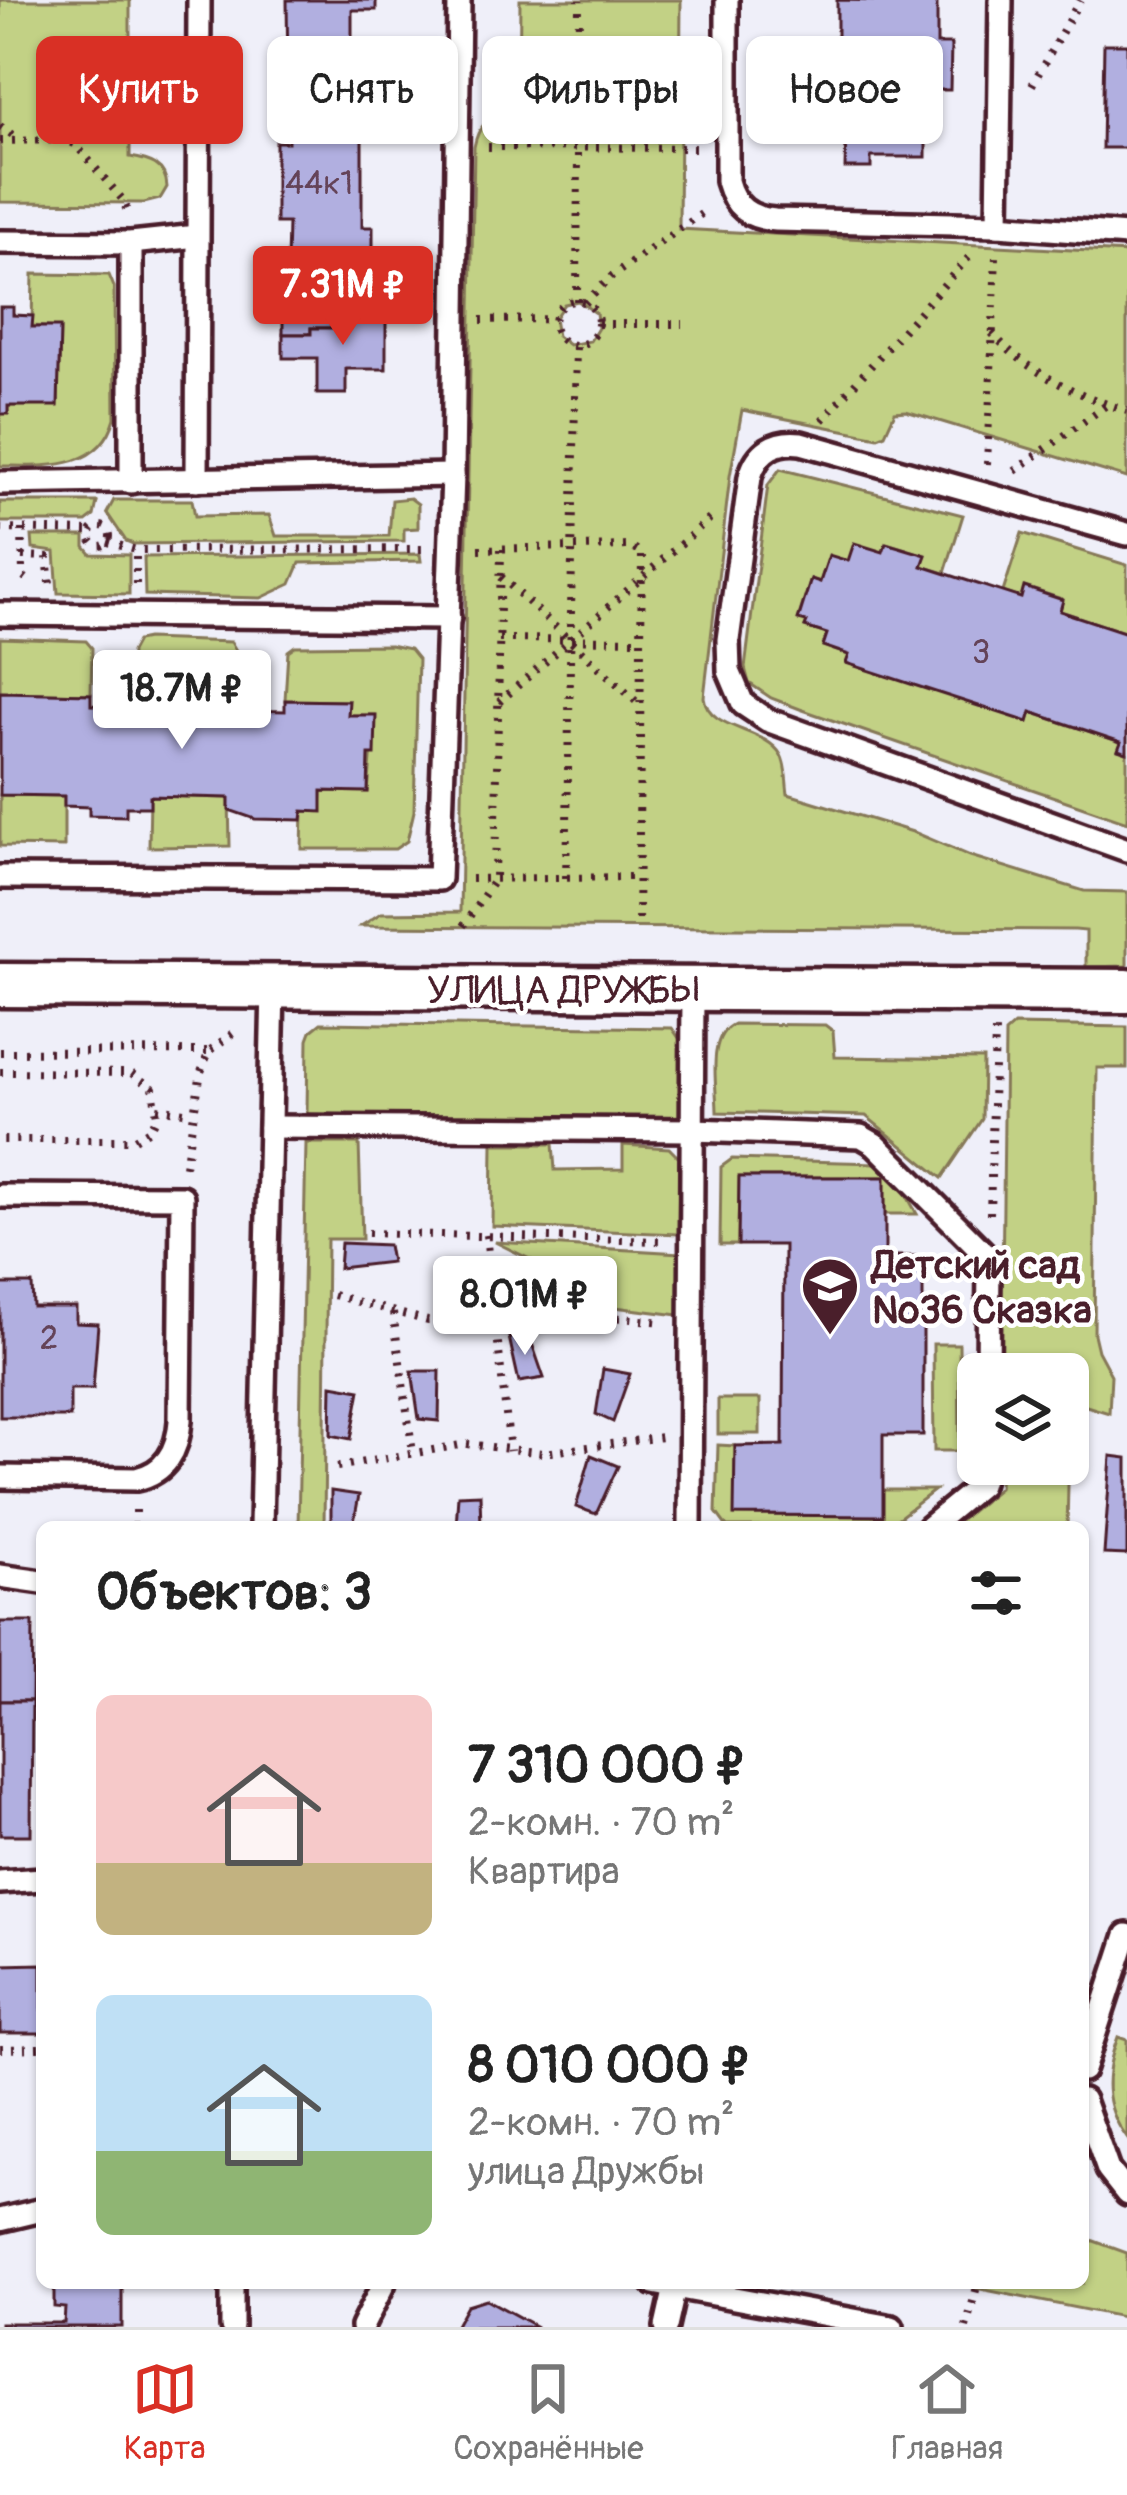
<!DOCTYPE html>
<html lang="ru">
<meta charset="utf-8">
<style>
:root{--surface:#fff;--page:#f2f2f2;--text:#222;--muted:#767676;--line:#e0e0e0;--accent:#d93025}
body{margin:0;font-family:Pangolin,sans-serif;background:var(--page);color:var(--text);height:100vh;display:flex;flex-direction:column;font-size:45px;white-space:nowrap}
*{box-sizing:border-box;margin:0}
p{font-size:39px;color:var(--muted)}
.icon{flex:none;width:66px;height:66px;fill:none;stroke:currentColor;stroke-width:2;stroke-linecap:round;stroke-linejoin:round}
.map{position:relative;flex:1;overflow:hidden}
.details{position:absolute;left:36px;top:1521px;width:1053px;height:768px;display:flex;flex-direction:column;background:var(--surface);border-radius:18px;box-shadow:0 3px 9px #0004}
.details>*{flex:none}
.guide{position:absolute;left:36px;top:36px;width:1056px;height:108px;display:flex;gap:24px}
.controls{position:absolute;left:957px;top:1353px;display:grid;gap:24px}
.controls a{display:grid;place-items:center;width:132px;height:132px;border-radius:18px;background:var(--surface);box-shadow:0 3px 9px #0004;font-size:60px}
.price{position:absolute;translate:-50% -102px;padding:0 27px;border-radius:12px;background:#fff;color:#222;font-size:39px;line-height:78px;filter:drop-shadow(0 3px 6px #0008)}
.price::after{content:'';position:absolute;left:50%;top:72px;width:36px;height:27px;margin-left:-18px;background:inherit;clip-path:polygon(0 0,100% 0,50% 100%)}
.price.on{background:var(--accent);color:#fff}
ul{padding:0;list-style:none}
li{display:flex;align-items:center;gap:36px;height:300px;padding:0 60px}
li span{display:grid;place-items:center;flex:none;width:336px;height:240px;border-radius:18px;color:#555}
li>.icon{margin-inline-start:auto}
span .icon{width:144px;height:144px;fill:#fffc;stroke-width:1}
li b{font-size:51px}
h2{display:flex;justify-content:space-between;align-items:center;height:144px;padding:0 60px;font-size:51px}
.tag{padding:0 42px;border-radius:18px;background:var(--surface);box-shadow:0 3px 9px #0004;font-size:42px;line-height:108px}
.tag.on{background:var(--accent);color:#fff}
.menu{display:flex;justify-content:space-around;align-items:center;height:168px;border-top:3px solid var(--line);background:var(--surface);font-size:33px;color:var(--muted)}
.menu a{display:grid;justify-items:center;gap:6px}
.menu .on{color:var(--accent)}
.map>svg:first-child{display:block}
.green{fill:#c2d185;stroke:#867858;stroke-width:3;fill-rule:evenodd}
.building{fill:#b1afe0;stroke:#4a1f2b;stroke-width:3}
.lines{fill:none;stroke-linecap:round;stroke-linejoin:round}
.lane-casing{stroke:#4a1f2b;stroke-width:30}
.street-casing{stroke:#4a1f2b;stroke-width:51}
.path{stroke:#4a1f2b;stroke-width:8;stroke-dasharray:3 9;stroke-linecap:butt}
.lane{stroke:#fff;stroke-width:21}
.street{stroke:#fff;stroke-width:42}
.labels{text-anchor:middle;stroke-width:9;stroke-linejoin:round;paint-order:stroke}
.number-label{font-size:33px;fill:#644358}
.street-label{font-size:39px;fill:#4a1f2b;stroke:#fff}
.poi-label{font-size:39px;font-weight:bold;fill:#4a1f2b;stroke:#fff;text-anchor:start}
</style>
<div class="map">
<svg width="1127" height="2327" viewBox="0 0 1127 2327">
<rect width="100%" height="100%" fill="#efeff9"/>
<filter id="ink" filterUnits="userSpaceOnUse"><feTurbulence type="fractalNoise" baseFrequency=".00833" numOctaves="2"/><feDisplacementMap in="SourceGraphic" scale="24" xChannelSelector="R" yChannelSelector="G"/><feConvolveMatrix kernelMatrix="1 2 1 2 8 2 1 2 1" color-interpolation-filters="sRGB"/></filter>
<g filter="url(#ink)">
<g class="green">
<path d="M0,0H130V157C149,160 166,164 167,187L160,199L144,203L0,202Z"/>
<path d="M520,0H681L679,229L1127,253V478L906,411L895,412L885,434L878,437L742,410L730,476L704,697C708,731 765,727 781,755C787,766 786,782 788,794L916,833L970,856L1084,891L1127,892V966L1086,967V931L1075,930L361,926L381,913L460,912L474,147C482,108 501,127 519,105ZM578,301L596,313L598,328L590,341L569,345L557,336L554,319L564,304Z"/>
<path d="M33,274L109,275L114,287L115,418C100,472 44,466 0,466V414L8,413V406L58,405L60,328L32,326Z"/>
<path d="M780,469L963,515L945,573L922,566L925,555L887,543L883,552L848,561L829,556L820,582L811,579L798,619L807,622L805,627L827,634L823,646L849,655L847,663L1028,721L1031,712L1121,742L1119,750L1127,753V822L800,709L771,698L749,683L745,668L768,485Z"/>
<path d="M410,498L418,504V528L404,529V541L133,544L126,541L107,513L114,500H192L195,516L269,515L276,536H389L392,500Z"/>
<path d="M0,502H97L94,516L86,522H0Z"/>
<path d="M1022,533L1127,565V633L1060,611L1062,599L1025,587L1021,598L1003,592Z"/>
<path d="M32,536H85V547L91,554L129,555V594L58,593L55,552L33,549Z"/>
<path d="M420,554L421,561L300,563L291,584L261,598L145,595L144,557Z"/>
<path d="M0,638L86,641L92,648L91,694L0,692Z"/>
<path d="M147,639L231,642L238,654L237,698L129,696L131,652L137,641Z"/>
<path d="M390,645L410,649L418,659L414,811L407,841L395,849H302L303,811H321L322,791L368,792L375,715H348V701L285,700L288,651L295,646Z"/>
<path d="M0,795L64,796V847L0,846Z"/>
<path d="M150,796L229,798L230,846L149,847Z"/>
<path d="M321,1023L672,1028L681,1041V1117L307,1115L308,1039L311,1031Z"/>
<path d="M734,1024L825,1025L833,1031L835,1057L983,1059L982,1119L942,1178L866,1116L717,1112C717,1085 706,1036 734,1024Z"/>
<path d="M1014,1025L1127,1027V1068H1097L1094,1334L1098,1351L1111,1375L1109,1413L1070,1401L1067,1527H952L999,1488L1000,1464H1068V1374H1001L1005,1033Z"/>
<path d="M306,1143H359L362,1239H327L324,1527H298Z"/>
<path d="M493,1144H553L555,1170L623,1169V1145L669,1148L679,1158L678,1234L492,1226Z"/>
<path d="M732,1159L877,1163L896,1176L917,1214H885L884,1177H739L738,1245H720L721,1167Z"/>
<path d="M495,1242L680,1253L679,1315L599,1305L591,1289Z"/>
<path d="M933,1344H959L960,1451H934Z"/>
<rect x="718" y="1399" width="42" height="35"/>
<path d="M718,1445L735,1446V1515L882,1516V1490H935L887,1527H727L716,1512Z"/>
<path d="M1118,2037L1127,2040V2138C1103,2106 1104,2074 1118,2037Z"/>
<path d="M1083,2237L1127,2253V2318L975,2288L978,2283H1083Z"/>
</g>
<g class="building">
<path d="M287,0H376V10H352V57H374L375,138H362V227H373V307H346L347,328H311V334H283V290H273V265L287,264L288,223H276V142H288L287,100H276V73H288Z"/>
<path d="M837,0L937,2V44H951L950,90H935V134H926V157H871V168H845L846,134H837V78L826,77V43H837Z"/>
<path d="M1104,44H1127V148H1102Z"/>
<path d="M0,307H13V315L33,316L32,327H60L58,406H8V414H0Z"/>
<path d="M346,307H386V369H346V394H317V358H283V334H311V328H347Z"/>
<path d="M854,543L883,552L886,543L926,555L922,566L1021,598L1024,587L1063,600L1060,611L1127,633V753L1118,750L1121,742L1031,712L1028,722L846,663L849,655L823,646L827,634L805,627L807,622L798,620L811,579L820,582L829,555L848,561Z"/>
<path d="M0,692L91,694V705L129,706V696L237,698V710L285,711V700L349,701L348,715H376L375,755H369L368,792L322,791V812L303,811L302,820L255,819L229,810V798L150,796V807H126V816L89,815V807L64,806V796L0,795Z"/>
<path d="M739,1177H885V1256H923V1435H883V1516L734,1515L735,1446L783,1445L784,1245H738Z"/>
<path d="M341,1243L388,1245L391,1262L339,1268Z"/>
<path d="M0,1284H32L33,1307H76V1323L98,1324L93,1389H70V1417H0Z"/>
<path d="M528,1332L544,1378L519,1382L509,1337Z"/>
<path d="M603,1369L630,1374L613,1422L596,1414Z"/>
<path d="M412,1371H440L439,1421L419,1419Z"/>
<path d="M332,1385L360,1390L351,1439L331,1435Z"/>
<path d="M591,1455L618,1466L596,1514L576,1507Z"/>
<path d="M1111,1456L1127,1458V1555L1104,1554Z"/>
<path d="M331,1491L359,1495L353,1527H331Z"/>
<path d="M480,1494L481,1527H456L458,1495Z"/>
<path d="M0,1622H33L32,1701H0Z"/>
<path d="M0,1701H32L31,1835H0Z"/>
<path d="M42,1964V2033H0V1965Z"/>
<path d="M54,2283H122V2327H0V2323H64L65,2308L54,2307Z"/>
<path d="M486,2299L537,2327H455L467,2305Z"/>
</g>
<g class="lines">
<defs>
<g id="lane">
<path d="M727,0V181C734,207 749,218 775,220L998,225L1127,235"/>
<path d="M998,225L1001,0"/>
<path d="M0,242L131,243L197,236"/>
<path d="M197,480L199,0"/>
<path d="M131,482V243"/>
<path d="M0,483L453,475"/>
<path d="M1127,534L801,443C775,440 757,451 750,477L728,640L729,671L743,704L767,720L1127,850"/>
<path d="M0,614L449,618"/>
<path d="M0,877L439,879L453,475L459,0"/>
<path d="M270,1127L693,1130L861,1136L875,1144L989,1258L988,1374"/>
<path d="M0,1196L182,1197L180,1421C178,1450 166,1473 136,1479L0,1477"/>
<path d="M261,1527L273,987"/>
<path d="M690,1527L693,990"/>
<path d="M929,1527L980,1485L986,1464"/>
<path d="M0,1576L42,1582"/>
<path d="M0,1882L42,1879"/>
<path d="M1083,2070L1127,1935"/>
<path d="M1083,2100L1108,2170L1127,2194"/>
<path d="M0,2220L42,2210"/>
<path d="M653,2283L892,2327"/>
<path d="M232,2327V2283"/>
<path d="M362,2327L384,2283"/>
<path d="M666,2327L675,2287"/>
</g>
<path id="street" d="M0,985L1127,991"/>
</defs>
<use href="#lane" class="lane-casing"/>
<use href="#street" class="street-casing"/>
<g class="path">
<path d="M490,48H697"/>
<path d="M1032,85L1080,0"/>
<path d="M0,126L18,139"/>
<path d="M0,141L64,140L75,144L122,199L129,215"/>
<path d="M488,147L701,148"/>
<circle cx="576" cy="323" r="22"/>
<path d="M577,301L579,0"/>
<path d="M585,303L612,276L707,210"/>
<path d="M481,320L554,319"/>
<path d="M598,324H683"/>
<path d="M992,333C1026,372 1078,395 1127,411"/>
<path d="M822,420L969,257"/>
<path d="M987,464L996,257"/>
<path d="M1015,471L1108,404"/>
<circle cx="100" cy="536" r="10"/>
<path d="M0,529L91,531"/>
<path d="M22,529L23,576L31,582"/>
<path d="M108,542L136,550L422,549"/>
<path d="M479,549L630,546L642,553L638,926"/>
<path d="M22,556L47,557L50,583"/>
<path d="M501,577L640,705"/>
<path d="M136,584V550"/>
<path d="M499,639L641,640"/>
<path d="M499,702L714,515"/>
<path d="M566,878L576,345"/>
<path d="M471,879L637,877"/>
<path d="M463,926L495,879L501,549"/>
<path d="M0,1052L209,1051"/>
<path d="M0,1072L131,1073L153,1088L157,1116L151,1129L133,1140H0"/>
<path d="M157,1108L191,1113"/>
<path d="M185,1166L201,1072L209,1051L237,1030"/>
<path d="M990,1214L995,1031"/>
<path d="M368,1233L660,1241"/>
<path d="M486,1235L510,1451"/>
<path d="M333,1295L428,1321L601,1316L663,1322"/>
<path d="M393,1313L413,1453"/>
<path d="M337,1467L466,1444L544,1453L662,1437"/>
<path d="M136,1510V1527"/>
<path d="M0,2049L41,2048"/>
<path d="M966,2327L978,2283"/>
</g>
<use href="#lane" class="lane"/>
<use href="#street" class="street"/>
</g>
</g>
<defs>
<symbol id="school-pin" viewBox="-11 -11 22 30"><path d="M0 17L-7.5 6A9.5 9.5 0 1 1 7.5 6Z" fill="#4a1f2b" stroke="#fff"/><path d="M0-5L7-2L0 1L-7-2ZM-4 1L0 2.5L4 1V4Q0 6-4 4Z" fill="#fff"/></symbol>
</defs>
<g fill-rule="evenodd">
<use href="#school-pin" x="797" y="1253" width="66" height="90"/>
</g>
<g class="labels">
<g class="number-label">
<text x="319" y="194">44к1</text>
<text x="981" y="663">3</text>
<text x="49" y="1349">2</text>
</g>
<g class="street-label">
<text x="563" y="1003">УЛИЦА ДРУЖБЫ</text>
</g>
<g class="poi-label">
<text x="872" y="1278">Детский сад<tspan x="872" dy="45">№36 Сказка</tspan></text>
</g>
</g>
</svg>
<div class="controls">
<a><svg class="icon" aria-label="layers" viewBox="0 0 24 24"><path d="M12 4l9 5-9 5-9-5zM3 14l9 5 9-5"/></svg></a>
</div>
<b class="price on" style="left:343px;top:348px">7.31M ₽</b>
<b class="price" style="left:182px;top:752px">18.7M ₽</b>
<b class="price" style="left:525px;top:1358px">8.01M ₽</b>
<div class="guide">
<a class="tag on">Купить</a>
<a class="tag">Снять</a>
<a class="tag">Фильтры</a>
<a class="tag">Новое</a>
</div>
<section class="details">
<h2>Объектов: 3<svg class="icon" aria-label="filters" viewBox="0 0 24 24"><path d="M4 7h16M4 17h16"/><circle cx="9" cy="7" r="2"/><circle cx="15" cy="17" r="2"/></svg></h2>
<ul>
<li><span style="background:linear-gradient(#f6c9c9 70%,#c2b280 0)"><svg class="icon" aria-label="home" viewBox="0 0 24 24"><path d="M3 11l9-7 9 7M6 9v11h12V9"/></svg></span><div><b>7 310 000 ₽</b><p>2-комн. · 70 m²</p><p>Квартира</p></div></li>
<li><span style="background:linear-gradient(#bfe0f5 65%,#8fb573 0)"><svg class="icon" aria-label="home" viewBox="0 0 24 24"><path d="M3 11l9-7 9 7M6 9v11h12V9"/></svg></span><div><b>8 010 000 ₽</b><p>2-комн. · 70 m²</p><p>улица Дружбы</p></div></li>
</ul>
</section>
</div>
<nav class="menu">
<a class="on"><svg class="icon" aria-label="map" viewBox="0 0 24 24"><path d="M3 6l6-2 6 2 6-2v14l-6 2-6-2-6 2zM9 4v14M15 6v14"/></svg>Карта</a>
<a><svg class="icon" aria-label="saved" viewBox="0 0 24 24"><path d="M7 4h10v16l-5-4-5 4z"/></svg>Сохранённые</a>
<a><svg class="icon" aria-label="home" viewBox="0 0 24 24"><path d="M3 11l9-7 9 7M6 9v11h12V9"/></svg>Главная</a>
</nav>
